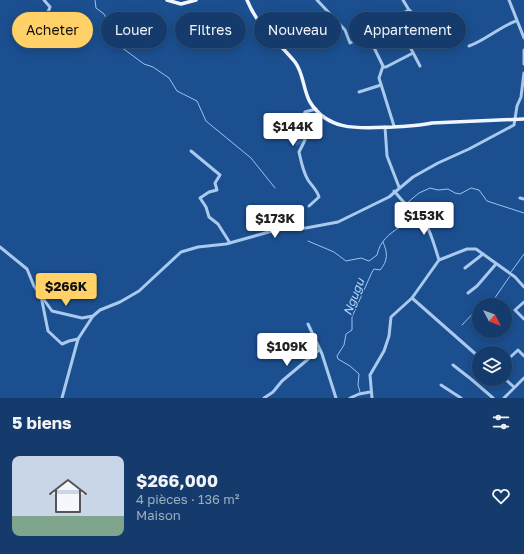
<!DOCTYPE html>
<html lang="fr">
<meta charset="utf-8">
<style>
:root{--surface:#143b6b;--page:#1d4271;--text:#f1f3f6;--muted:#9dadc1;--line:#33557e;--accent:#ffd166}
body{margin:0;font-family:"Golos Text",sans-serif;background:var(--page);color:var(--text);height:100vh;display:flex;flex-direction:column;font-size:15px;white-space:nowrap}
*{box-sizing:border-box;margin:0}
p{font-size:13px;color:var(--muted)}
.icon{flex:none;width:22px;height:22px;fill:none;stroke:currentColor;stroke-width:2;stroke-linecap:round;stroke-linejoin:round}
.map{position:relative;height:398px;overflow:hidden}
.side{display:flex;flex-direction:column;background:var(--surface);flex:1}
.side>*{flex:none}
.guide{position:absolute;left:12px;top:12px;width:500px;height:36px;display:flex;gap:8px}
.needle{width:26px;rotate:131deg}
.fabs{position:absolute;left:472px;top:298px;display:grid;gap:8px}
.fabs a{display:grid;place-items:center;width:40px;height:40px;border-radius:50%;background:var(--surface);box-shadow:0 2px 10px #0003,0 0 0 1px var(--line);font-size:20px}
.price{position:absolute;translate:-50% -34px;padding:0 9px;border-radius:4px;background:#fff;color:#222;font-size:13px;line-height:26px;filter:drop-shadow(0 1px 2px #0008)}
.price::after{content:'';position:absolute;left:50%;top:24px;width:12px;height:9px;margin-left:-6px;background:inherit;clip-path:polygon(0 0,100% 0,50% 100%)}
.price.on{background:var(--accent);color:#111}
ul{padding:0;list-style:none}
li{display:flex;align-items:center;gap:12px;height:100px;padding:0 12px}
li span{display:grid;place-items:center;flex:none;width:112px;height:80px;border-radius:8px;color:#555}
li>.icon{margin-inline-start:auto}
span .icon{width:48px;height:48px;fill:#fffc;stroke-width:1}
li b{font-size:17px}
h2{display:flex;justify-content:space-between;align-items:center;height:48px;padding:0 12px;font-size:17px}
.tag{padding:0 14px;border-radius:18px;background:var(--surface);box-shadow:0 2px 10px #0003,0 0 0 1px var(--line);font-size:14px;line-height:36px}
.tag.on{background:var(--accent);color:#111}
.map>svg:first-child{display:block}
.pitch{fill:#2e69ad}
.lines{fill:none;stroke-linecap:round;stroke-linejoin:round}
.stream{stroke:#9cc4f0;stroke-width:1}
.minor{stroke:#a9c9ee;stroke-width:3}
.major{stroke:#f0f6ff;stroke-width:3.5}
.labels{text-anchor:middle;stroke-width:3;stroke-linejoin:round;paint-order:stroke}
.water-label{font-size:12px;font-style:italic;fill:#b5d3f5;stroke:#1b4f8f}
</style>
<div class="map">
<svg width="524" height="398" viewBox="0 0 524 398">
<rect width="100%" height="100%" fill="#1b4f8f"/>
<path class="pitch" d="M296,124L305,141L296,146L287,129Z"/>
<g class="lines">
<g class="stream">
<path d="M95,0L96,8L104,14L121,47L144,64L153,67L169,78L177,91L197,101L206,121L251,158L275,188"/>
<path d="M407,203L419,193L430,188L438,190L448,189L455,193L460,194L471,188L479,190L487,201L524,213"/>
<path d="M308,241L334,252L346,261L361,258L369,261L377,255C380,241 389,234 400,227H408L410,224L409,208"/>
<path d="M511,272L524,254"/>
<path d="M484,305L492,302L510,276"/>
<path d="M462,325L479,307"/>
<path d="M360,392L358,385L359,374L350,366L338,359L337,356L344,345L346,334L352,330V317L372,272L374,269L380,270C388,261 388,253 383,242"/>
</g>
<g class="minor">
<path d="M317,0L345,30L350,43L367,34"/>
<path d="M403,0L409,10L431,28L440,43"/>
<path d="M509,0L524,38"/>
<path d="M360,19L383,66L379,78L394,126"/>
<path d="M396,20L420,66"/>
<path d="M33,31L38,28L40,15L48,12L50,7L44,0"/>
<path d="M368,36L396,20L401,14L409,10"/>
<path d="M469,46C486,40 499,27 516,21"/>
<path d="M524,50V64"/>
<path d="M383,67H386L413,53"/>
<path d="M359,92L381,85"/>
<path d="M385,127L387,156L399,187"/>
<path d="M191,151L220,175L215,183L217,190L209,192L200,198L206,207L209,217L218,224L230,243"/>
<path d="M394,191C398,195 401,200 405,203C429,220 430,232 439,260"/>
<path d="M520,198L524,199"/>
<path d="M309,206L319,197C317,190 312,186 308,180C303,172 301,161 299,152L305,140L299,125L305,112L316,109"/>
<path d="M0,247L27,269L34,286L41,296L48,331L62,344L69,341L78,339"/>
<path d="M465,268L483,254"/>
<path d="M468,293L477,286L496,264"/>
<path d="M42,297L52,311L82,318L93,316"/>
<path d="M412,298L479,357"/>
<path d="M524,302L515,310L524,319"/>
<path d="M308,324L322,354L336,398"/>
<path d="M505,362L518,350L524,356"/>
<path d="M453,365L471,379L493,398"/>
<path d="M505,379L514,387"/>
<path d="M441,385L461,398"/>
<path d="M62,398L78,339L93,316L100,310L120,302L139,291L181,252L198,247L226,244L283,228H306L338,222L389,197L413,177L438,163L469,149L514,125L517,106L521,97L524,73"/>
<path d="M264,398L273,392L282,381L319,350"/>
<path d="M350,398L359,394L370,392"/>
<path d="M372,398L370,375L384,351L389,336L391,317L412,298L439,260L467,249H476L515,277L524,287"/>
<path d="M504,398L524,378"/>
</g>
<g class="major">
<path d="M167,0L181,4L196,0"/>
<path d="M247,0C259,29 277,40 295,62C304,74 303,90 310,102C329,133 363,128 393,127C407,126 419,126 432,123L524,119"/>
</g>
</g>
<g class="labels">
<g class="water-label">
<text transform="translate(354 297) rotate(-69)" y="4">Ngugu</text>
</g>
</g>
</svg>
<div class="fabs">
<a><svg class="needle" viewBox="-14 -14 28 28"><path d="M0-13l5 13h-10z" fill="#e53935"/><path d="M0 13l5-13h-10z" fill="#9dadc1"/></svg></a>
<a><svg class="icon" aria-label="layers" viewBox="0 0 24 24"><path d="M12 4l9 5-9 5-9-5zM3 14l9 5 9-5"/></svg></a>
</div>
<b class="price" style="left:293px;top:147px">$144K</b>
<b class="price" style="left:424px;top:236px">$153K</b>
<b class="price" style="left:275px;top:239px">$173K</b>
<b class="price on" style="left:66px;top:307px">$266K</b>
<b class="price" style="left:287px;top:367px">$109K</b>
<div class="guide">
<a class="tag on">Acheter</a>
<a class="tag">Louer</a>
<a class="tag">Filtres</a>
<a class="tag">Nouveau</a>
<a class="tag">Appartement</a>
</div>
</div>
<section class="side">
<h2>5 biens<svg class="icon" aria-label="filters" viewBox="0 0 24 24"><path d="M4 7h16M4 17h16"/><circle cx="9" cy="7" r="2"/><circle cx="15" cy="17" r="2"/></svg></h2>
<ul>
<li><span style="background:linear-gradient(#c9d6e8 75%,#7fa58c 0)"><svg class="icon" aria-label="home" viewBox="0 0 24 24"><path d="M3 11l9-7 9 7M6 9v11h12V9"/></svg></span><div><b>$266,000</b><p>4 pièces · 136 m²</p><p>Maison</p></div><svg class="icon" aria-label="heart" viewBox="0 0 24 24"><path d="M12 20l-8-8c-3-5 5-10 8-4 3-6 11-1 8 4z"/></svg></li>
</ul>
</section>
